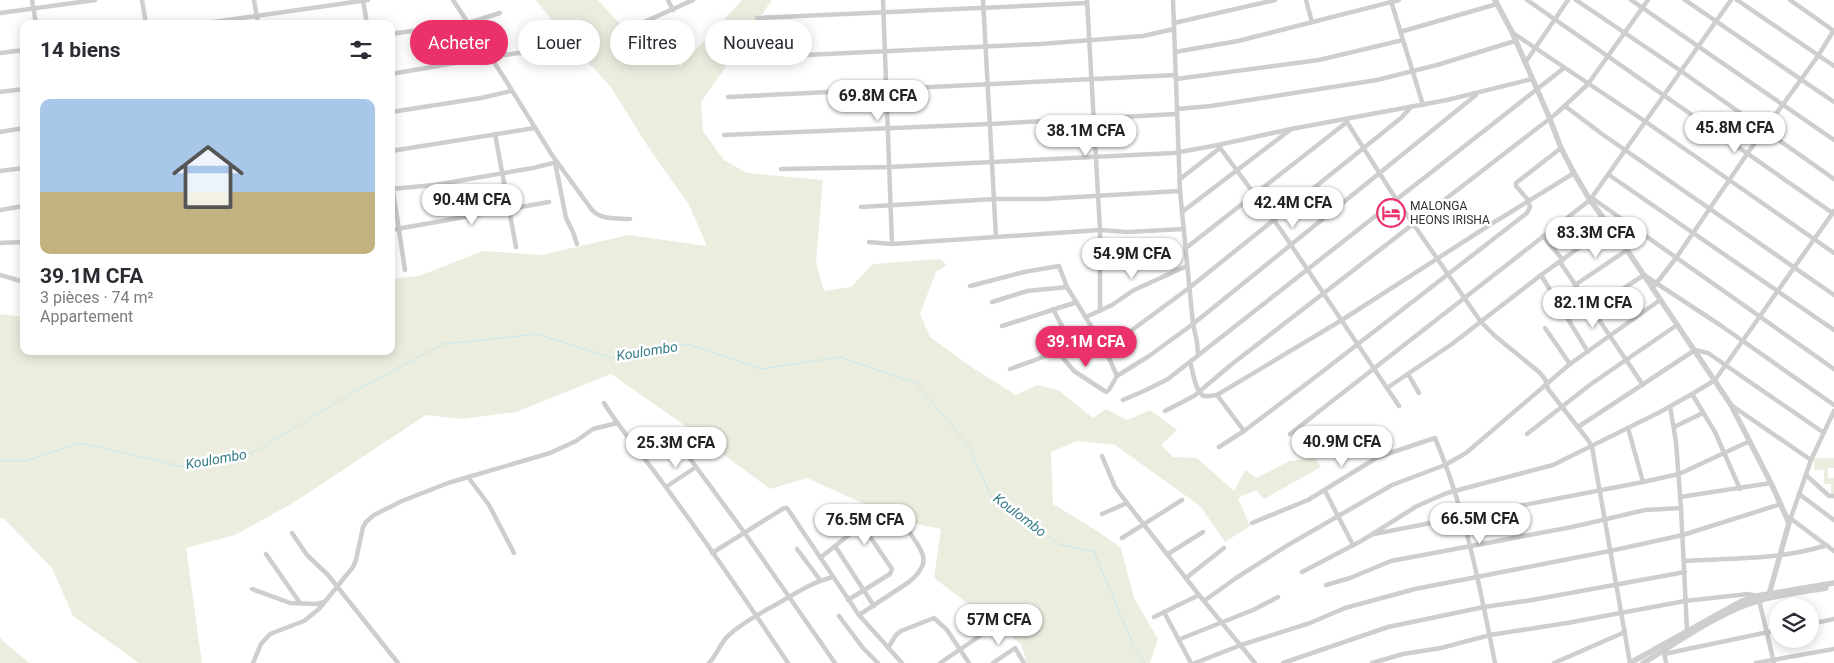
<!DOCTYPE html>
<html lang="fr">
<meta charset="utf-8">
<style>
:root{--surface:#fff;--page:#f2f2f3;--text:#2b2b33;--muted:#7c7c81;--accent:#eb316a}
body{margin:0;font-family:Roboto,sans-serif;background:var(--page);color:var(--text);height:100vh;display:flex;flex-direction:column;font-size:19px;white-space:nowrap}
*{box-sizing:border-box;margin:0}
p{font-size:16px;color:var(--muted)}
.icon{flex:none;width:28px;height:28px;fill:none;stroke:currentColor;stroke-width:2;stroke-linecap:round;stroke-linejoin:round}
.map{position:relative;flex:1;overflow:hidden}
.drawer{position:absolute;left:20px;top:20px;width:375px;height:335px;display:flex;flex-direction:column;background:var(--surface);border-radius:10px;box-shadow:0 2px 12px #0003}
.drawer>*{flex:none}
.hud{position:absolute;left:410px;top:20px;width:475px;height:45px;display:flex;gap:10px}
.buttons{position:absolute;left:1769px;top:598px;display:grid;gap:10px}
.buttons a{display:grid;place-items:center;width:50px;height:50px;border-radius:50%;background:var(--surface);box-shadow:0 2px 12px #0003;font-size:25px}
.price{position:absolute;translate:-50% -42px;padding:0 11px;border-radius:18px;background:#fff;color:#222;font-size:16px;line-height:32px;filter:drop-shadow(0 1px 2px #0008)}
.price::after{content:'';position:absolute;left:50%;top:30px;width:15px;height:11px;margin-left:-8px;background:inherit;clip-path:polygon(0 0,100% 0,50% 100%)}
.price.current{background:var(--accent);color:#fff}
ul{padding:0;list-style:none}
li{display:grid;align-content:center;gap:10px;height:265px;padding:0 20px}
li span{display:grid;place-items:center;height:155px;border-radius:10px;color:#555}
li>.icon{margin-inline-start:auto}
span .icon{width:90px;height:90px;fill:#fffc;stroke-width:1}
li b{font-size:21px}
h2{display:flex;justify-content:space-between;align-items:center;height:60px;padding:0 20px;font-size:21px}
.chip{padding:0 18px;border-radius:22px;background:var(--surface);box-shadow:0 2px 12px #0003;font-size:18px;line-height:45px}
.chip.current{background:var(--accent);color:#fff}
.map>svg:first-child{display:block}
.green{fill:#ebeedf}
.lines{fill:none;stroke-linecap:round;stroke-linejoin:round}
.stream{stroke:#c9e7ec;stroke-width:1}
.minor{stroke:#cecece;stroke-width:4.5}
.tertiary{stroke:#cecece;stroke-width:5.5}
.labels{text-anchor:middle;stroke-width:5;stroke-linejoin:round;paint-order:stroke}
.poi-label{font-size:12px;fill:#313131;stroke:#fff;text-anchor:start}
.water-label{font-size:14px;font-style:italic;fill:#377d8a;stroke:#fff}
</style>
<div class="map">
<svg width="1834" height="663" viewBox="0 0 1834 663">
<rect width="100%" height="100%" fill="#fff"/>
<g class="green">
<path d="M536,0H598L648,55L681,66L742,0H772L701,102L703,131L724,160L747,173L823,180L816,263L824,291L851,287L873,264L940,259L947,265L936,272L920,314L930,337L973,368L1016,395L1037,385L1058,390L1093,418L1106,409L1127,420L1150,410L1177,430L1161,445L1173,457L1197,458L1234,491L1245,470L1257,478L1289,461L1315,458L1321,467L1264,499L1256,490L1238,498L1250,526L1225,542L1200,506L1115,445L1077,441L1051,452L1053,504L1099,532L1121,548L1134,598L1158,639L1150,663H1027L1021,644L934,578L941,529L902,521L807,478L770,489L677,420L611,374L516,412L462,419L426,415L293,503L235,535L186,548L202,663H139L73,616L52,568L4,519L0,518V314L24,317V351H78L83,354L96,351H391V279L419,276L483,251L541,255L629,235L707,246L689,205L647,145L610,86L566,39Z"/>
<path d="M1814,458H1834V468H1828V478H1834V494H1831V484H1824V470H1814Z"/>
<path d="M0,638L29,663H0Z"/>
</g>
<g class="lines">
<path class="stream" d="M0,461H25L81,443L184,467L252,453L357,390L443,344L537,334L613,358L688,344L761,369L840,357L917,384L968,445L992,498L1059,544L1094,552L1135,649L1145,663"/>
<g class="minor">
<path d="M32,0L36,24"/>
<path d="M142,0L146,24"/>
<path d="M254,0L258,24"/>
<path d="M363,0L367,24"/>
<path d="M453,0L503,76L552,155L592,210C601,220 617,218 630,219"/>
<path d="M668,0L673,10"/>
<path d="M883,0L892,244"/>
<path d="M983,0L996,237"/>
<path d="M1087,0L1100,230V311"/>
<path d="M1173,0L1180,191L1193,324L1197,342L1198,355"/>
<path d="M1306,0L1312,22"/>
<path d="M1527,0L1834,214"/>
<path d="M1576,0L1681,71L1834,179"/>
<path d="M1631,0L1834,140"/>
<path d="M1685,0L1834,102"/>
<path d="M1737,0L1834,66"/>
<path d="M1790,0L1834,31"/>
<path d="M1391,1L1423,105"/>
<path d="M0,13L95,0"/>
<path d="M757,18L1087,3"/>
<path d="M1174,23L1275,0"/>
<path d="M199,24L368,0"/>
<path d="M631,28L693,0"/>
<path d="M1400,32L1497,4"/>
<path d="M1513,33L1646,122L1834,253"/>
<path d="M391,34L468,23L500,13"/>
<path d="M1175,52L1238,41L1399,0"/>
<path d="M0,53L24,50"/>
<path d="M739,58L1040,44L1143,36L1174,29"/>
<path d="M1525,63L1568,0"/>
<path d="M391,74L490,57L570,46"/>
<path d="M1176,79L1319,60L1403,40"/>
<path d="M0,92L24,89"/>
<path d="M728,97L1176,75"/>
<path d="M1565,106L1602,134L1834,295"/>
<path d="M1177,109L1211,106L1377,80L1437,65L1515,41"/>
<path d="M391,112L481,98L511,91"/>
<path d="M1345,119L1396,199L1481,322L1495,336L1539,372L1545,379L1548,389L1588,440L1592,447L1630,663"/>
<path d="M0,132L24,128"/>
<path d="M495,134L516,247"/>
<path d="M724,135L990,124L1177,114"/>
<path d="M1218,145L1281,230L1399,406"/>
<path d="M391,151L535,128"/>
<path d="M555,162L566,218L573,232L577,244"/>
<path d="M781,169L889,167L1174,153L1218,145L1291,129L1447,100L1532,79"/>
<path d="M0,171L24,168"/>
<path d="M1609,175L1834,330"/>
<path d="M391,177L405,270"/>
<path d="M1180,179L1220,148"/>
<path d="M391,189L434,185L533,168L557,162"/>
<path d="M1592,198L1834,369"/>
<path d="M861,207L995,199H1043L1180,191"/>
<path d="M0,210L24,206"/>
<path d="M1182,212L1290,130"/>
<path d="M391,230L549,202"/>
<path d="M1543,236L1563,260"/>
<path d="M869,242L892,244L1100,230L1127,232L1184,229"/>
<path d="M0,243L24,242"/>
<path d="M1186,248L1347,122"/>
<path d="M1560,262L1643,385"/>
<path d="M0,275L24,282"/>
<path d="M1541,275L1588,352"/>
<path d="M1575,285L1627,250"/>
<path d="M970,286L1024,272L1059,266L1067,287L1104,347L1117,376L1109,390L1106,392L1074,371L1058,352"/>
<path d="M1652,289L1676,258L1747,154L1818,56L1834,30"/>
<path d="M992,302L1027,291L1067,287"/>
<path d="M1053,309L1064,330"/>
<path d="M1591,310L1644,275L1720,325L1834,405"/>
<path d="M1086,317L1112,305L1134,290L1187,266"/>
<path d="M1002,326L1077,302"/>
<path d="M1545,328L1570,364"/>
<path d="M1105,350L1189,288L1401,118L1411,107"/>
<path d="M1190,362C1193,370 1195,393 1204,396C1208,397 1214,395 1217,395L1342,320L1488,226L1574,173"/>
<path d="M1010,369L1082,343L1099,340"/>
<path d="M1408,374L1419,393"/>
<path d="M1117,376L1149,356L1193,324L1476,95"/>
<path d="M1387,388L1452,344L1541,275L1609,226"/>
<path d="M1692,394L1715,432L1740,489"/>
<path d="M1217,395L1244,431"/>
<path d="M1123,400L1146,390L1168,379L1564,68"/>
<path d="M604,403C622,432 645,458 665,486C708,544 748,603 788,663"/>
<path d="M1731,405L1811,460"/>
<path d="M1670,406L1676,442L1681,508L1687,630"/>
<path d="M1165,411L1194,396L1232,364L1557,113L1588,84L1648,0"/>
<path d="M1578,427L1695,350L1708,353L1824,433"/>
<path d="M1674,427L1703,413"/>
<path d="M1628,428L1643,482"/>
<path d="M1290,434L1590,200L1731,0"/>
<path d="M1527,434L1591,384L1677,325"/>
<path d="M1219,447L1244,431L1318,375L1527,213L1530,207L1528,200L1516,186V183L1561,148"/>
<path d="M640,453L670,435L674,437L744,532L835,663"/>
<path d="M1102,456L1115,487L1127,503L1199,595L1255,663"/>
<path d="M1806,475L1829,496H1834"/>
<path d="M468,477L489,505L514,553"/>
<path d="M666,487L696,467"/>
<path d="M1325,491L1353,545"/>
<path d="M1799,494L1834,520"/>
<path d="M1680,497L1771,483"/>
<path d="M1102,514L1127,503"/>
<path d="M1790,518L1834,551"/>
<path d="M1252,523L1308,500L1378,457L1435,438C1465,509 1480,587 1495,663"/>
<path d="M1789,523L1811,460L1834,411"/>
<path d="M292,533L307,555L328,575L398,663"/>
<path d="M1374,534L1643,482L1679,474L1750,441"/>
<path d="M1122,538L1182,500"/>
<path d="M835,546L874,606"/>
<path d="M797,549L820,580"/>
<path d="M712,553L784,508H787L859,615L902,663"/>
<path d="M266,554L300,603"/>
<path d="M1168,554L1203,532"/>
<path d="M820,558L874,515"/>
<path d="M1684,561C1732,558 1781,560 1827,545"/>
<path d="M1302,572L1363,540L1417,506L1447,493L1553,465L1660,412L1692,394L1715,380L1834,211"/>
<path d="M1186,578L1224,548"/>
<path d="M1326,585L1350,578L1391,561L1572,527L1645,510L1681,508"/>
<path d="M252,589L290,603L317,604L324,602"/>
<path d="M848,600L890,574L892,569L854,513"/>
<path d="M1204,601L1236,578L1288,545L1392,485L1445,465L1466,453L1570,364L1660,300"/>
<path d="M1164,612L1191,663"/>
<path d="M859,615L909,582C935,560 921,551 906,527"/>
<path d="M839,616L863,648L878,663"/>
<path d="M1154,617L1199,595"/>
<path d="M1810,624L1834,619"/>
<path d="M1180,639L1253,610L1278,597"/>
<path d="M888,648L896,635L901,631L934,618L947,630L969,663"/>
<path d="M1664,652L1666,663"/>
<path d="M1664,654L1778,630"/>
<path d="M253,663L261,644L270,634L304,621L319,609L353,567L356,560L363,527L366,522L374,515L402,501L448,483L550,453L576,441L593,429L617,423"/>
<path d="M709,663C717,655 720,643 729,635C743,622 761,613 777,604C796,593 812,582 833,577"/>
<path d="M940,663L987,631"/>
<path d="M993,663L1015,648L1024,663"/>
<path d="M1195,663L1241,645L1310,623L1345,608L1415,589L1610,551L1683,535L1781,504"/>
<path d="M1283,663L1388,627L1484,607L1532,600L1685,572"/>
<path d="M1372,663L1403,654L1441,648L1490,635L1567,623L1685,601L1748,594L1756,596L1759,600L1774,663"/>
<path d="M1554,663L1625,632"/>
<path d="M1756,663L1834,649"/>
</g>
<g class="tertiary">
<path d="M1495,0L1512,32L1550,119L1561,148L1574,173L1590,200L1627,250L1731,405L1771,483L1789,523L1768,598"/>
<path d="M1630,663L1742,601L1756,596L1834,583"/>
<path d="M1643,663C1677,643 1721,611 1758,601C1780,594 1804,592 1826,588"/>
</g>
</g>
<defs>
<symbol id="hotel-ring" viewBox="-11 -11 22 22"><circle r="9.5" fill="#fff" stroke="#eb316a" stroke-width="1.5"/><path d="M-6-4.5h1.5V1H6V5H4.5V3h-9V5H-6ZM-4 0a1.8 1.8 0 1 1 3.6 0ZM.5 0V-2.5h3Q6-2.5 6 0Z" fill="#eb316a"/></symbol>
</defs>
<g fill-rule="evenodd">
<use href="#hotel-ring" x="1375" y="197" width="32" height="32"/>
</g>
<g class="labels">
<g class="poi-label">
<text x="1410" y="210">MALONGA<tspan x="1410" dy="14">HEONS IRISHA</tspan></text>
</g>
<g class="water-label">
<text transform="translate(647 351) rotate(-9)" y="5">Koulombo</text>
<text transform="translate(216 459) rotate(-10)" y="5">Koulombo</text>
<text transform="translate(1020 515) rotate(37)" y="5">Koulombo</text>
</g>
</g>
</svg>
<div class="buttons">
<a><svg class="icon" aria-label="layers" viewBox="0 0 24 24"><path d="M12 4l9 5-9 5-9-5zM3 14l9 5 9-5"/></svg></a>
</div>
<b class="price" style="left:878px;top:122px">69.8M CFA</b>
<b class="price" style="left:1735px;top:154px">45.8M CFA</b>
<b class="price" style="left:1086px;top:157px">38.1M CFA</b>
<b class="price" style="left:472px;top:226px">90.4M CFA</b>
<b class="price" style="left:1293px;top:229px">42.4M CFA</b>
<b class="price" style="left:1596px;top:259px">83.3M CFA</b>
<b class="price" style="left:1132px;top:280px">54.9M CFA</b>
<b class="price" style="left:1593px;top:329px">82.1M CFA</b>
<b class="price current" style="left:1086px;top:368px">39.1M CFA</b>
<b class="price" style="left:1342px;top:468px">40.9M CFA</b>
<b class="price" style="left:676px;top:469px">25.3M CFA</b>
<b class="price" style="left:1480px;top:545px">66.5M CFA</b>
<b class="price" style="left:865px;top:546px">76.5M CFA</b>
<b class="price" style="left:999px;top:646px">57M CFA</b>
<div class="hud">
<a class="chip current">Acheter</a>
<a class="chip">Louer</a>
<a class="chip">Filtres</a>
<a class="chip">Nouveau</a>
</div>
<section class="drawer">
<h2>14 biens<svg class="icon" aria-label="filters" viewBox="0 0 24 24"><path d="M4 7h16M4 17h16"/><circle cx="9" cy="7" r="2"/><circle cx="15" cy="17" r="2"/></svg></h2>
<ul>
<li><span style="background:linear-gradient(#a9c7e8 60%,#c2b280 0)"><svg class="icon" aria-label="home" viewBox="0 0 24 24"><path d="M3 11l9-7 9 7M6 9v11h12V9"/></svg></span><div><b>39.1M CFA</b><p>3 pièces · 74 m²</p><p>Appartement</p></div></li>
</ul>
</section>
</div>
